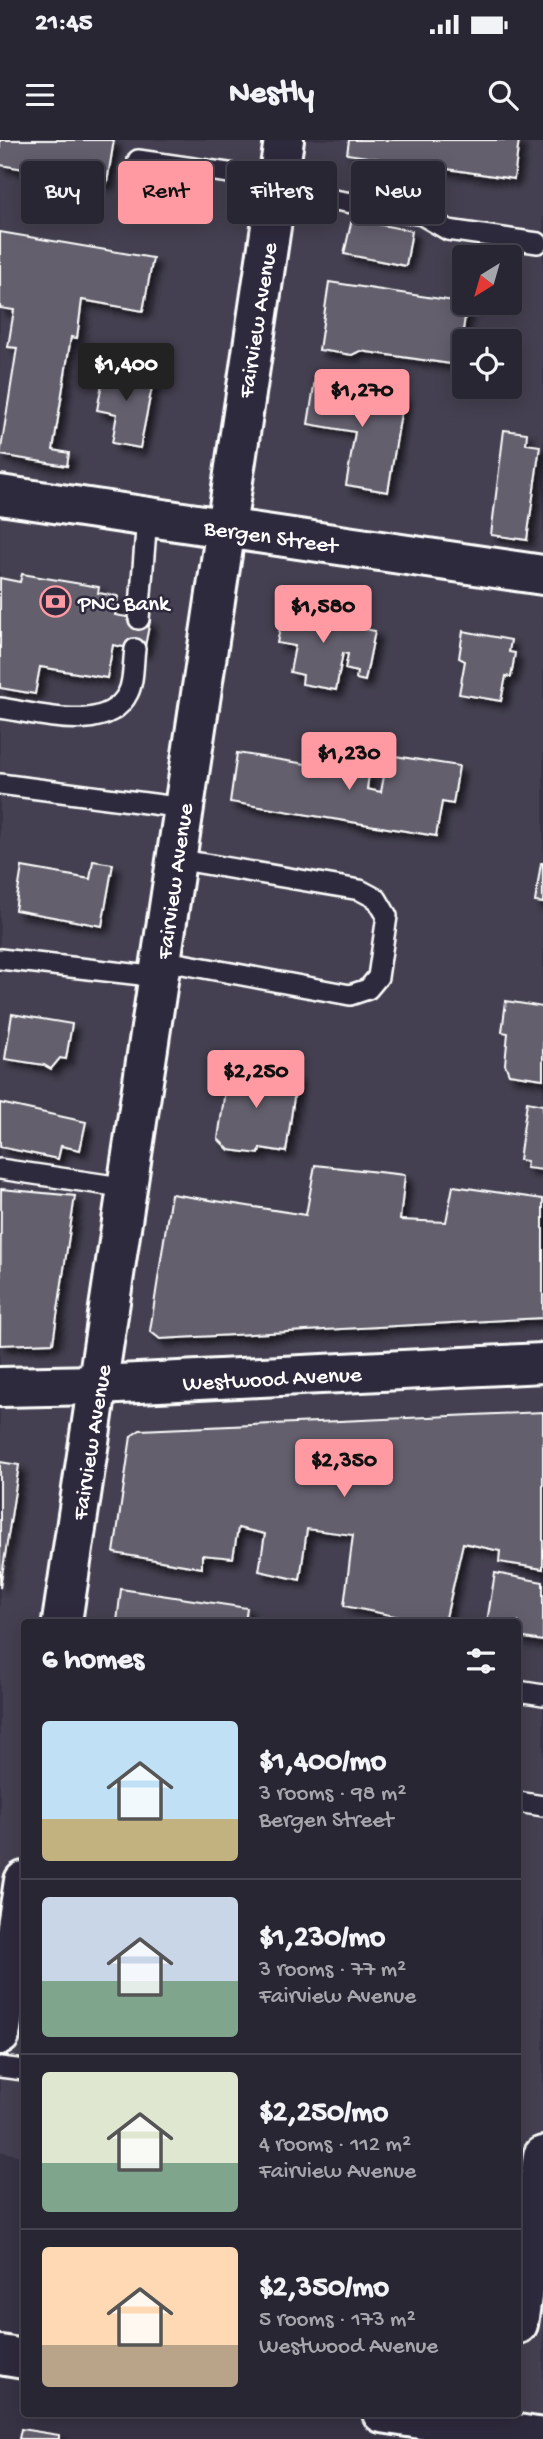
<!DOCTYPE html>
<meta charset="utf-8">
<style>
:root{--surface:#292634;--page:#312e3c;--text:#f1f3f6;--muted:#a5a5ac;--line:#45434f;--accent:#ff9aa2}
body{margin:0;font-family:"Gochi Hand",sans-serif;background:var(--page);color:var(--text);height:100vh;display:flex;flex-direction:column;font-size:26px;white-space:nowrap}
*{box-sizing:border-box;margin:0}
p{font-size:23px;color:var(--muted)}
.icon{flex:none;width:38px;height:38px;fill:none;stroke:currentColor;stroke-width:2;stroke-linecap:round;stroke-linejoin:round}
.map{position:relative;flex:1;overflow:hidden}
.side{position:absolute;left:21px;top:1479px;width:500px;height:798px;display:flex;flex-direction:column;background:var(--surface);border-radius:7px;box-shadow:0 4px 18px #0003,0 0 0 2px var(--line)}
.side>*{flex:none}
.top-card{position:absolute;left:21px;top:21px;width:502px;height:63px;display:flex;gap:14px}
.needle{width:46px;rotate:217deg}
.controls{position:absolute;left:452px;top:105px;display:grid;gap:14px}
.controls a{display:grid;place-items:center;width:70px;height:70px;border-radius:7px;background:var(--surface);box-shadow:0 4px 18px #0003,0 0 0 2px var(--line);font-size:35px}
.price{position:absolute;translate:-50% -60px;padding:0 16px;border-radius:7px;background:var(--accent);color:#111;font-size:23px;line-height:46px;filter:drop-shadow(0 2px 4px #0008)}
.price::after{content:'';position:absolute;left:50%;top:42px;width:21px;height:16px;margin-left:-10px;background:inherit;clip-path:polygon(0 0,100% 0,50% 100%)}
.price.active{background:#222;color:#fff}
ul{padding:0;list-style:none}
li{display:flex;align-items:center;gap:21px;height:175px;padding:0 21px}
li+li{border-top:2px solid var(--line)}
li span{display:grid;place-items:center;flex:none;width:196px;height:140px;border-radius:7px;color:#555}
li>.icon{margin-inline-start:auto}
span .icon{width:84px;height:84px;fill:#fffc;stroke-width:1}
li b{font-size:30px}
h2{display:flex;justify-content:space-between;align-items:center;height:84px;padding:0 21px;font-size:30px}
.chip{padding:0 24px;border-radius:7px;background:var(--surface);box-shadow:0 4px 18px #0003,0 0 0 2px var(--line);font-size:24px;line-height:63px}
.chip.active{background:var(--accent);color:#111}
.status{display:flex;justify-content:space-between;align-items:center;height:49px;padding:0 35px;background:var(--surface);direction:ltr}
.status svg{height:19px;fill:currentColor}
header{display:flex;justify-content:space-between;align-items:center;height:91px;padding:0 21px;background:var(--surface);font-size:32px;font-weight:700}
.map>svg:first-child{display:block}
.built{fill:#444051;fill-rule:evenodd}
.building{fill:#635f6d;stroke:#fff;stroke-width:2;filter:url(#shadow)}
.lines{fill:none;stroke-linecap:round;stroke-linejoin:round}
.lane-casing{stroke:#fff;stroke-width:24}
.street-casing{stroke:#fff;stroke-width:44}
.secondary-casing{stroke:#fff;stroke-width:44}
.lane{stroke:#2f2a3d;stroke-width:19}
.street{stroke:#2f2a3d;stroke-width:38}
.secondary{stroke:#2f2a3d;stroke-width:38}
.labels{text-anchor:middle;stroke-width:5;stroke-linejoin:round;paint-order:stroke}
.street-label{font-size:23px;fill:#fff;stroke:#2f2a3d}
.poi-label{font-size:23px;fill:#fff;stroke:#2f2a3d;text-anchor:start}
</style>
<div class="status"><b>21:45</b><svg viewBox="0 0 49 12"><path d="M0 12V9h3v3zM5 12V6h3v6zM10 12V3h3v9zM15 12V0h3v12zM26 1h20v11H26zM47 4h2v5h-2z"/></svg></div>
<header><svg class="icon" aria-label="menu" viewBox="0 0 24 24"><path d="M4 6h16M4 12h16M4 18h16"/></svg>Nestly<svg class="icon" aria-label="search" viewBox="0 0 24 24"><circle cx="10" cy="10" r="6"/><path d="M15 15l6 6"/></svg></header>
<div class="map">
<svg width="543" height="2299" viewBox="0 0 543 2299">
<defs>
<filter id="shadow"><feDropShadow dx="6" dy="6" stdDeviation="3.5" flood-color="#0009"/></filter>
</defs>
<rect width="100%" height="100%" fill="#373345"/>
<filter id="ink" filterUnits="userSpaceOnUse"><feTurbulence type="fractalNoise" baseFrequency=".0143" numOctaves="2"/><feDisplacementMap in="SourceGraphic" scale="14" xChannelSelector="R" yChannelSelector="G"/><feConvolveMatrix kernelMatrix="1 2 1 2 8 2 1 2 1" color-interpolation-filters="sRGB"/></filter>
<g filter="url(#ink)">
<path class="built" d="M0,0H543V2278L482,2273H518V1482H24V2017L0,2011ZM464,117H509V163H464ZM464,201H509V247H464Z"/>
<g class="building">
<path d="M0,0H114L107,43L0,25Z"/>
<path d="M349,0H519L514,39L347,14Z"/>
<path d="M352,79L412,91L406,126L344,114Z"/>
<path d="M0,92L153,118L143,171L82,160L77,198L71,197L53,310L69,313L67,326L0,315L17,208L8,207L14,170L0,168Z"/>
<path d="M329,142L467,163L458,225L360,211L352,215L319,210Z"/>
<path d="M106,223L139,229L138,239L153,242L140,308L112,303L117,274L97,270Z"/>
<path d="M315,240L404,255L388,352L346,345L355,292L308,284Z"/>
<path d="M504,290L527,293L526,304L540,306L527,400L491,395Z"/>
<path d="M22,434L99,447L98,453L118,456L115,475L150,481L144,511L113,505L107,538L40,527L35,554L0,548V438L20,442Z"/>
<path d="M290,461L332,470L330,482L375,491L365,541L356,539L357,532L345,529L348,514L343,513L336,550L302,544L303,535L290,532L295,506L277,503L282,479L279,474V467L283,463Z"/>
<path d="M463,491L511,500L509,512L515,513L511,537L506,536L501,561L459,554L465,521L459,518Z"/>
<path d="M237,613L369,634L367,649L381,652L388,615L459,626L453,664L442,662L436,696L230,662Z"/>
<path d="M93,721L113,724L102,786L15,770L22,727L90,739Z"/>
<path d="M541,723H543V763L535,762Z"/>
<path d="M506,861L543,867V939L509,934L505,924L508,893L502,892Z"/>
<path d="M12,874L72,884L66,919L60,918L51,929L44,925L5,919Z"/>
<path d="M229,923L272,929L271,934L297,937L286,1012L260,1008L259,1014L229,1010L218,999Z"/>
<path d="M527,962L543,965V1030L526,1028L527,1021L519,1020Z"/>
<path d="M0,963L86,982L80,1010L61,1006L58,1019L0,1007Z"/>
<path d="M315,1025L405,1035L400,1080L446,1082L453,1046L543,1059V1178L160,1199L150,1191L171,1054L306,1075Z"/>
<path d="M1,1049L75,1056L53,1203L0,1205Z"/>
<path d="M543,1272V1429L499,1422L500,1411L463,1403L445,1482H425L344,1466L353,1395L307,1389L300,1440L259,1431L265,1394L238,1388L233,1418L202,1415V1428L114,1413L131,1296L140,1290Z"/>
<path d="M0,1322L19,1325L0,1448Z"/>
<path d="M495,1433L543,1442V1501L518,1497V1482H487Z"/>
<path d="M121,1449L247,1468L245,1482H117Z"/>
<path d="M21,2289L59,2295V2299H19Z"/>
</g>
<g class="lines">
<defs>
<g id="lane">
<path d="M138,20L278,40"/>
<path d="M276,50L422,75L448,90L538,103"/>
<path d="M139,479L147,377"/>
<path d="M0,568C37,573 107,596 128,553C134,542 133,522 135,509"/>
<path d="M0,644L184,668"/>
<path d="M0,819L159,837"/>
<path d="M161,820L350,855L368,849L378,837L387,776L377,759L360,750L176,719"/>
<path d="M0,1029L128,1048"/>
<path d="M518,1551L543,1555"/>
<path d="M518,1662L543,1666"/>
<path d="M0,1927L24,1930"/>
</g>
<g id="street">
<path d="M0,355L543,435"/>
<path d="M62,1482L284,0"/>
<path d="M0,1895L24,1741"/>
<path d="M518,2184L543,2016"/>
<path d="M0,2215L24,2219"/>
<path d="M382,2273L543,2298"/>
</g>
<path id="secondary" d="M0,1247L98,1245L543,1223"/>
</defs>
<use href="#lane" class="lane-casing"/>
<use href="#street" class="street-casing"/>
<use href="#secondary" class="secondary-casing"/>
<use href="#lane" class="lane"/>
<use href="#street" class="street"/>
<use href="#secondary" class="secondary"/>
</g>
</g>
<defs>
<symbol id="bank-ring" viewBox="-11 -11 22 22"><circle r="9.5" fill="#2f2a3d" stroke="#ff9aa2" stroke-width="1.5"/><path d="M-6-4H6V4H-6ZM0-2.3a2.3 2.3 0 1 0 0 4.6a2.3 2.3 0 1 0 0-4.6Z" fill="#ff9aa2"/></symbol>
</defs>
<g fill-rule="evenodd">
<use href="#bank-ring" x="38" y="444" width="35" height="35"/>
</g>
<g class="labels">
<g class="street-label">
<text transform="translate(256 180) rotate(-81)" y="8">Fairview Avenue</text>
<text transform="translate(271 395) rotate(8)" y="8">Bergen Street</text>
<text transform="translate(173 741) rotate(-82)" y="8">Fairview Avenue</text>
<text transform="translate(272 1237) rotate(-3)" y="8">Westwood Avenue</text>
<text transform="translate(90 1302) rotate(-81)" y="8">Fairview Avenue</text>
</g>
<g class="poi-label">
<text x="78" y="470">PNC Bank</text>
</g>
</g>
</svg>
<div class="controls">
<a><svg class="needle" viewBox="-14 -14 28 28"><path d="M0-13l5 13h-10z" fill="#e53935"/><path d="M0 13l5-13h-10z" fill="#a5a5ac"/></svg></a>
<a><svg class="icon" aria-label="locate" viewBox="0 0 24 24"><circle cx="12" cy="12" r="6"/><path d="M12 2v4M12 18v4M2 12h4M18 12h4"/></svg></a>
</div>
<b class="price active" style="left:126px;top:263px">$1,400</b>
<b class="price" style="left:362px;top:289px">$1,270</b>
<b class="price" style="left:323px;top:505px">$1,580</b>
<b class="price" style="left:349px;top:652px">$1,230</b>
<b class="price" style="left:256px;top:970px">$2,250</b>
<b class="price" style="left:344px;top:1359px">$2,350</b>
<div class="top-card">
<a class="chip">Buy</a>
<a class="chip active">Rent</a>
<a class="chip">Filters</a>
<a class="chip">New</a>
</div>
<section class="side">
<h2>6 homes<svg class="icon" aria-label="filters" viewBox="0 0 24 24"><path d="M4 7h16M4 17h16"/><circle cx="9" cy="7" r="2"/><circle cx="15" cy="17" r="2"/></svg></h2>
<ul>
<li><span style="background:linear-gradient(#bfe0f5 70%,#c2b280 0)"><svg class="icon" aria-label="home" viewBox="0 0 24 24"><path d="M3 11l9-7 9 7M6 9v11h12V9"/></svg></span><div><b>$1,400/mo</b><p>3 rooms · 98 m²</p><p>Bergen Street</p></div></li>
<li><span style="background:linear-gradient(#c9d6e8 60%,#7fa58c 0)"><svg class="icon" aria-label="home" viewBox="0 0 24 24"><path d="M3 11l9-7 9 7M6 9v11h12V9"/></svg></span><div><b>$1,230/mo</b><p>3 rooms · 77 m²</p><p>Fairview Avenue</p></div></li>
<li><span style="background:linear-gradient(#dfe7d0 65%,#7fa58c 0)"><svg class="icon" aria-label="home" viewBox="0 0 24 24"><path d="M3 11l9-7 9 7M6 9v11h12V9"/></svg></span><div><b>$2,250/mo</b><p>4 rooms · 112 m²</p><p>Fairview Avenue</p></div></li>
<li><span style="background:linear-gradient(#ffd9b3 70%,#b9a48a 0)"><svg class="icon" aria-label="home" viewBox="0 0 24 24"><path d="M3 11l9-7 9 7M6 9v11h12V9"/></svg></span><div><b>$2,350/mo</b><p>5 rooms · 173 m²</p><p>Westwood Avenue</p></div></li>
</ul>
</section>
</div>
